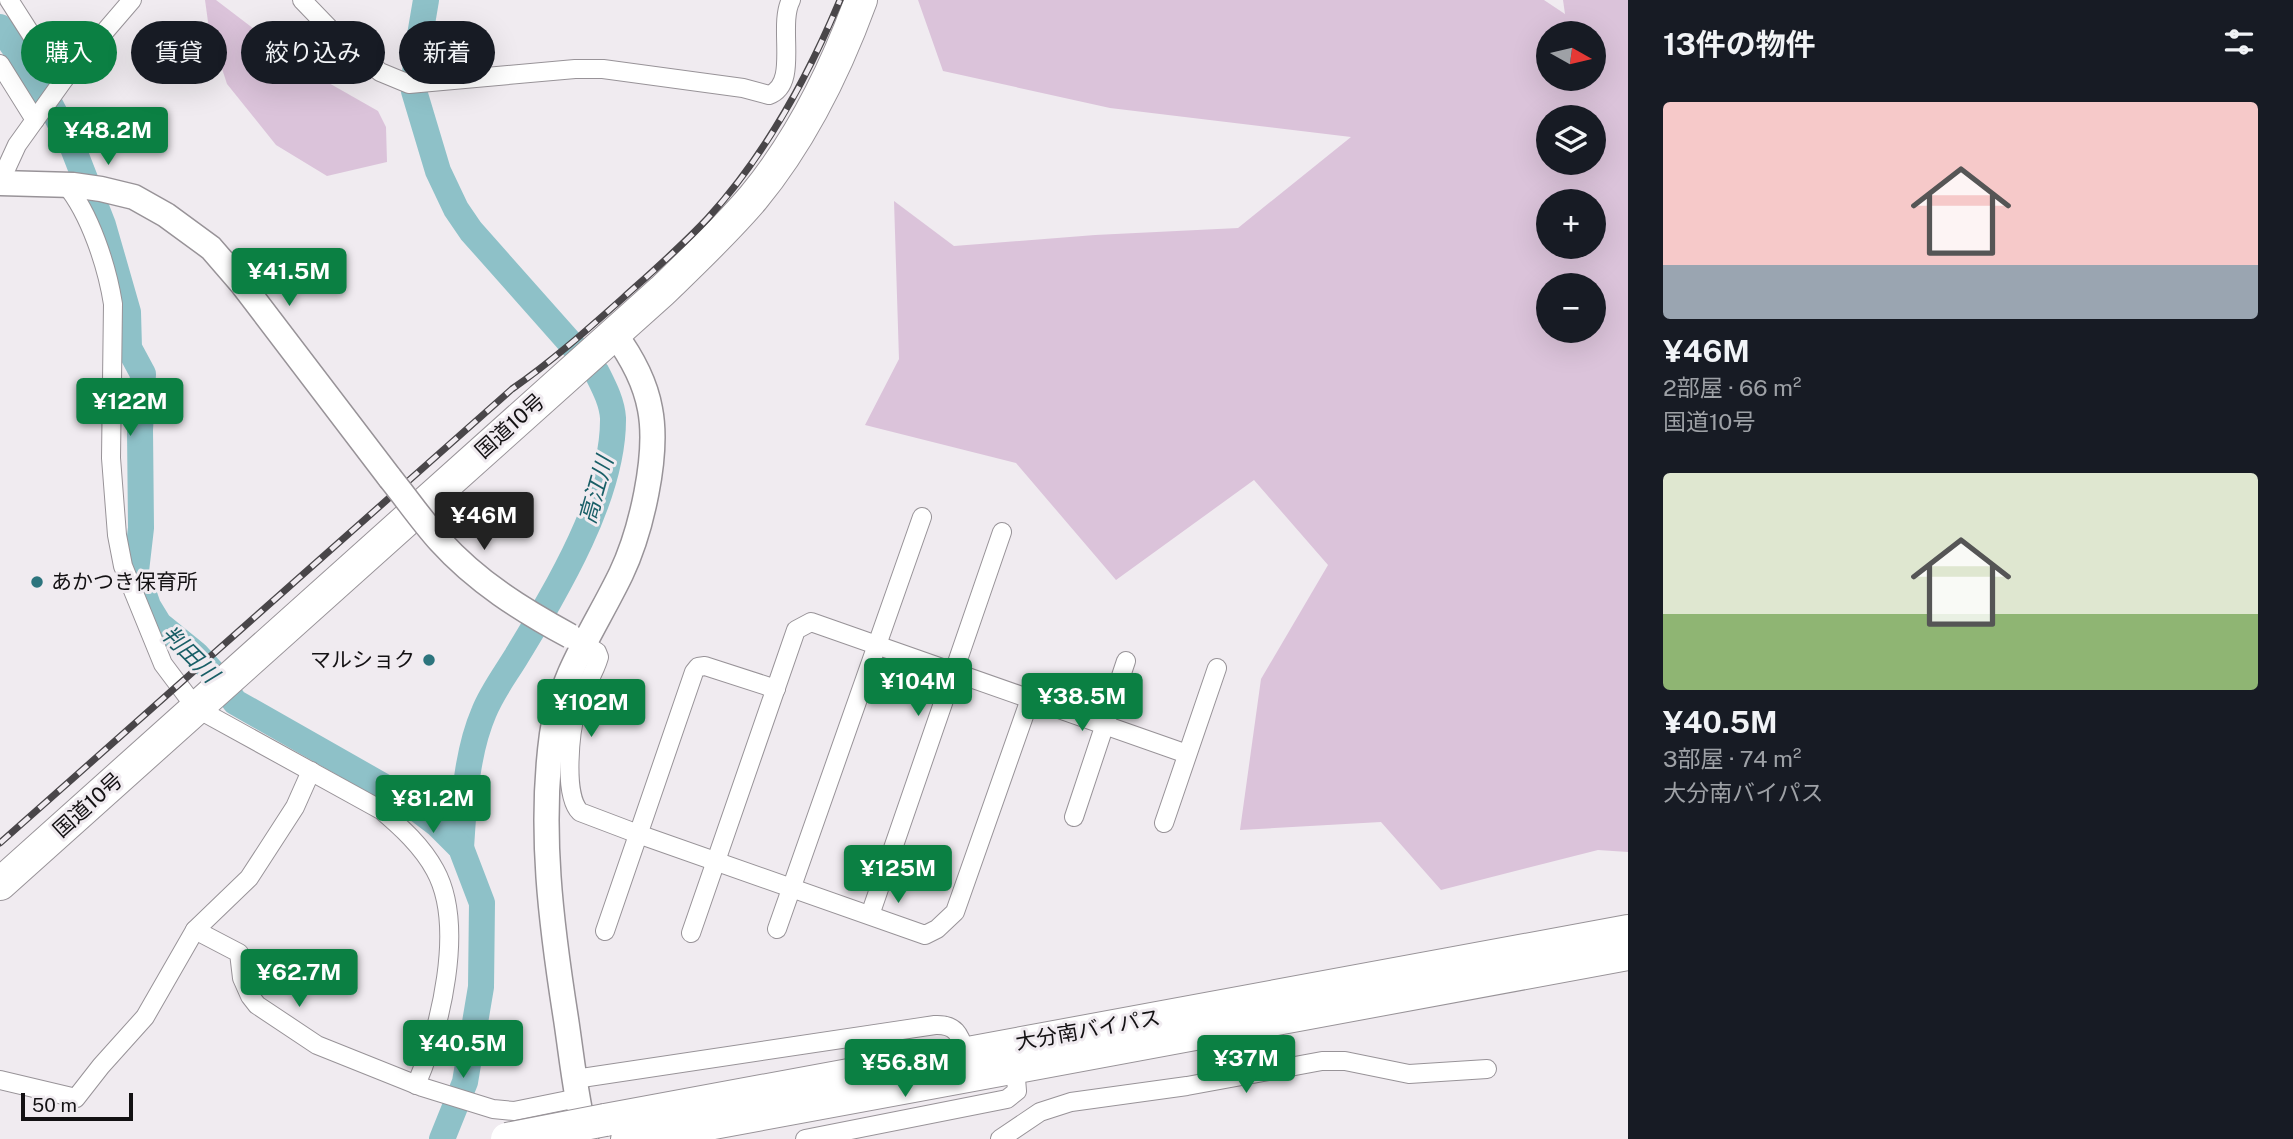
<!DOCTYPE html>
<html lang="ja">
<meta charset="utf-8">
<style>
:root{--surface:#171b24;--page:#20242c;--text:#f1f3f6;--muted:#9ea1a6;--accent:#0b8043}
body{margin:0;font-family:"Public Sans","Noto Sans JP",sans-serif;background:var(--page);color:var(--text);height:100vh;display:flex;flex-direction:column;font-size:26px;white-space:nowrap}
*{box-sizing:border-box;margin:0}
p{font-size:23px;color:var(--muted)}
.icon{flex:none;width:38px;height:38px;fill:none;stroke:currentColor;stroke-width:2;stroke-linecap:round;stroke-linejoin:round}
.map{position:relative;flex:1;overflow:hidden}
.side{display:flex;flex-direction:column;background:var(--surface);width:665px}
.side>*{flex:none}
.guide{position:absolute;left:21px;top:21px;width:665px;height:63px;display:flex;gap:14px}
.needle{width:46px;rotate:98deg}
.buttons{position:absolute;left:1536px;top:21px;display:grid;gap:14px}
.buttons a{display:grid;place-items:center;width:70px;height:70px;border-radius:50%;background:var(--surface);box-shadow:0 7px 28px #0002;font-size:35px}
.scale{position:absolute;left:21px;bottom:18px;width:112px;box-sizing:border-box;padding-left:7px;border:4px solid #131113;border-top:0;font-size:19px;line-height:24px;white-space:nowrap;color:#131113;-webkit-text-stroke:5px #f0ebf0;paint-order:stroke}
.price{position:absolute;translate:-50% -60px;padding:0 16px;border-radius:7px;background:var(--accent);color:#fff;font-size:23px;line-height:46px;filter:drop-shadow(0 2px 4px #0008)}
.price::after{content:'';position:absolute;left:50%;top:42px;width:21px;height:16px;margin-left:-10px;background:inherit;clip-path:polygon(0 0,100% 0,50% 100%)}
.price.selected{background:#222;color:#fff}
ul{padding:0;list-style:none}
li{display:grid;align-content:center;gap:14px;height:371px;padding:0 35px}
li span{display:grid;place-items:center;height:217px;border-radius:7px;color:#555}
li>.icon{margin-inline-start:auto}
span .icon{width:126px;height:126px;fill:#fffc;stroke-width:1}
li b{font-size:30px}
h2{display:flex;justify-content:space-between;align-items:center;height:84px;padding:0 35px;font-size:30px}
.pill{padding:0 24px;border-radius:32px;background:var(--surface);box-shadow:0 7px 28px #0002;font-size:24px;line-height:63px}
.pill.selected{background:var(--accent);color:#fff}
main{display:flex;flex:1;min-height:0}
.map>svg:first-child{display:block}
.green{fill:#dbc3da;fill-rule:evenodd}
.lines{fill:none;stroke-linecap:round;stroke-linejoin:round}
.river{stroke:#8ec1c8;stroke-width:26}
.street-casing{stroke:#989398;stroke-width:20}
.secondary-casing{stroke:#989398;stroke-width:27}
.highway-casing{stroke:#989398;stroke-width:34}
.street{stroke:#fff;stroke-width:18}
.secondary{stroke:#fff;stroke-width:24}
.highway{stroke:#fff;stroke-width:32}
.rail-casing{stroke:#494649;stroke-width:7}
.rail{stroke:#f0ebf0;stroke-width:4.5;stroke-dasharray:13;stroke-linecap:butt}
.secondary-bridge-casing{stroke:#989398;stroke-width:27;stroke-linecap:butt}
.highway-bridge-casing{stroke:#989398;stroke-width:34;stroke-linecap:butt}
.secondary-bridge{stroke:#fff;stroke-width:24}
.highway-bridge{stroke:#fff;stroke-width:32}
.poi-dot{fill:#2c747d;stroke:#f0ebf0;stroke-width:2.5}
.labels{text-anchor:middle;stroke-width:6;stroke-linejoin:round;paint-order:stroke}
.street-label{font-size:21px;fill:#131113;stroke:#f0ebf0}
.poi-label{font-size:21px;fill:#131113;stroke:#f0ebf0;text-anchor:start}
.water-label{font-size:23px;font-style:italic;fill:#195f67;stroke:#f0ebf0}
</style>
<main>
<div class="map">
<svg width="1628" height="1139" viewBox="0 0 1628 1139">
<rect width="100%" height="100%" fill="#f0ebf0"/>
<g class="green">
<path d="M205,0H216L313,74L378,111L386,127L387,162L327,176L276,145L227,84L209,29Z"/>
<path d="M918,0H1544L1565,14L1563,0H1628V852L1598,850L1441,890L1381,822L1240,830L1261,679L1328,565L1254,480L1116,580L1016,463L865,425L899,359L894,201L954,246L1095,235L1238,228L1351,137L1110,108L943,71ZM1549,33H1594V79H1549ZM1549,117H1594V163H1549ZM1549,201H1594V247H1549ZM1549,285H1594V331H1549Z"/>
</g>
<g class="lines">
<g class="river">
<path d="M426,0L416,59L414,91L438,171L456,209L471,231L597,373C604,387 612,402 613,418C614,496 556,591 516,657C505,675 492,692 484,712C466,754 464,803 461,848"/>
<path d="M0,27L41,87L73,148L103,225L128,312L129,348L143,374L140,430L141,528L136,571L148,606L159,624L196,654L217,677L235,702L397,794L438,825L461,848L482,903L481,987L465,1082L442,1139"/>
</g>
<defs>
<g id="street">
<path d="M9,0L48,61L65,78"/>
<path d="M302,0L329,28L380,72L409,84L575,69H603L743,88L769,95C800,84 777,26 791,0"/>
<path d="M0,64L35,120"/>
<path d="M0,182L17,145L65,78L132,0"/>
<path d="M66,185C90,214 107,266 113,304L111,458L117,535L123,566L163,664L196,708L381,810C401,827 422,846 435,870C466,926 440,1029 416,1085"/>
<path d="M584,644L597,652L599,657C594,675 582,690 577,708C570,730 563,795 580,812L638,834L925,935L937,929L955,912L1030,699"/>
<path d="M1074,817L1126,661"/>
<path d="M1164,823L1217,668"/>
<path d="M870,915L1002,532"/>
<path d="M777,929L922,517"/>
<path d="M195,930L239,953L242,978L250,996L257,1005L317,1045L422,1087L493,1109L514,1111L578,1098"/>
<path d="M605,931L694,672L698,667L705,666L776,689"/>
<path d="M691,933L796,630L811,622L1187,754"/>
<path d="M575,1079L935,1025C955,1024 960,1034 965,1052"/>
<path d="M0,1080L76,1098L101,1066L145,1017L195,930L249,878L295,807L311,771"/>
<path d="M805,1139L1007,1099L1017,1091L1015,1066"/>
<path d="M1000,1139L1040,1112L1071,1102L1187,1086L1322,1061H1345L1409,1074L1487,1069"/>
</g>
<g id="secondary">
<path d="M0,183L73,185L101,189L134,197L166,215L211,248L243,285L390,478"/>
<path d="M586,1139C576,1100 572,1059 566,1019C551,924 539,830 552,734C560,676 596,626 621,574C641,532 659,455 650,409C645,381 631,356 614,333"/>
</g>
<g id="highway">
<path d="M0,884L662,291C693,261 725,231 753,198C801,140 835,71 861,0"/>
<path d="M605,1120L1628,931"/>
<path d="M627,1139L1628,954"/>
</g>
</defs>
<use href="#street" class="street-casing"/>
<use href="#secondary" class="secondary-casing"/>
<use href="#highway" class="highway-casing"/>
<use href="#street" class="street"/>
<use href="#secondary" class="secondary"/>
<use href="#highway" class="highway"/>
<defs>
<path id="rail" d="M0,843L512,389C551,362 587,330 623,298C652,272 682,246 708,218C766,154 807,79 840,0"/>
</defs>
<use href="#rail" class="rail-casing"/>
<use href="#rail" class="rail"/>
<defs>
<path id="secondary-bridge" d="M390,478C407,499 422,521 440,541C477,582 522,610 570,636"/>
<path id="highway-bridge" d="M507,1139L605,1120"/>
</defs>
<use href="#secondary-bridge" class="secondary-bridge-casing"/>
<use href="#highway-bridge" class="highway-bridge-casing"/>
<use href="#secondary-bridge" class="secondary-bridge"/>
<use href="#highway-bridge" class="highway-bridge"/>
</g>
<g class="poi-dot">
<circle cx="37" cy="582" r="7"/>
<circle cx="429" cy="660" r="7"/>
</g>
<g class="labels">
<g class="street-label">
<text transform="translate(510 426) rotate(-42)" y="7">国道10号</text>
<text transform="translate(88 805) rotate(-42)" y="7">国道10号</text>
<text transform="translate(1088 1030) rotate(-10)" y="7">大分南バイパス</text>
</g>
<g class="poi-label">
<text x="51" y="589">あかつき保育所</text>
<text x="415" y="667" text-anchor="end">マルショク</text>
</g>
<g class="water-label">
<text transform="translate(596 490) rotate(-74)" y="8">高江川</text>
<text transform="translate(190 654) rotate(45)" y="8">判田川</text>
</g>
</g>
</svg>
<div class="buttons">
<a><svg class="needle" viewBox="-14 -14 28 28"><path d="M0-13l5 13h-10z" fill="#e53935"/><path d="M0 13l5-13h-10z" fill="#9ea1a6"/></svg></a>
<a><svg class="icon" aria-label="layers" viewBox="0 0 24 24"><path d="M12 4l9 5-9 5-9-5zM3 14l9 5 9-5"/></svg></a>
<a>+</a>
<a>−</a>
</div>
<div class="scale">50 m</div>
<b class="price" style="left:108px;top:167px">¥48.2M</b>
<b class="price" style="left:289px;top:308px">¥41.5M</b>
<b class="price" style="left:130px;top:438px">¥122M</b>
<b class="price selected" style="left:484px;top:552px">¥46M</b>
<b class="price" style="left:918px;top:718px">¥104M</b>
<b class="price" style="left:1082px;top:733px">¥38.5M</b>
<b class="price" style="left:591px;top:739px">¥102M</b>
<b class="price" style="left:433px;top:835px">¥81.2M</b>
<b class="price" style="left:898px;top:905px">¥125M</b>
<b class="price" style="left:299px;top:1009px">¥62.7M</b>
<b class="price" style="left:463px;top:1080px">¥40.5M</b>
<b class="price" style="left:1246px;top:1095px">¥37M</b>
<b class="price" style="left:905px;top:1099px">¥56.8M</b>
<div class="guide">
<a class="pill selected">購入</a>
<a class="pill">賃貸</a>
<a class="pill">絞り込み</a>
<a class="pill">新着</a>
</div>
</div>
<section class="side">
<h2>13件の物件<svg class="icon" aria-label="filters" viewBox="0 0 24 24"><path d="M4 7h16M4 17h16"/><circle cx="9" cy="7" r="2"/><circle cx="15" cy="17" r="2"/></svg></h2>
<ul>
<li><span style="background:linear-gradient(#f6c9c9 75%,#9aa5b1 0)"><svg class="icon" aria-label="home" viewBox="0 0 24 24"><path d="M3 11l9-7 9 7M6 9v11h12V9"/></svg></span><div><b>¥46M</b><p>2部屋 · 66 m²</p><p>国道10号</p></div></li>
<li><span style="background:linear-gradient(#dfe7d0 65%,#8fb573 0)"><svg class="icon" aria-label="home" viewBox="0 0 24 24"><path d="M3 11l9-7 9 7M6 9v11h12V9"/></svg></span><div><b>¥40.5M</b><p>3部屋 · 74 m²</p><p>大分南バイパス</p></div></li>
</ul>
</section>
</main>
